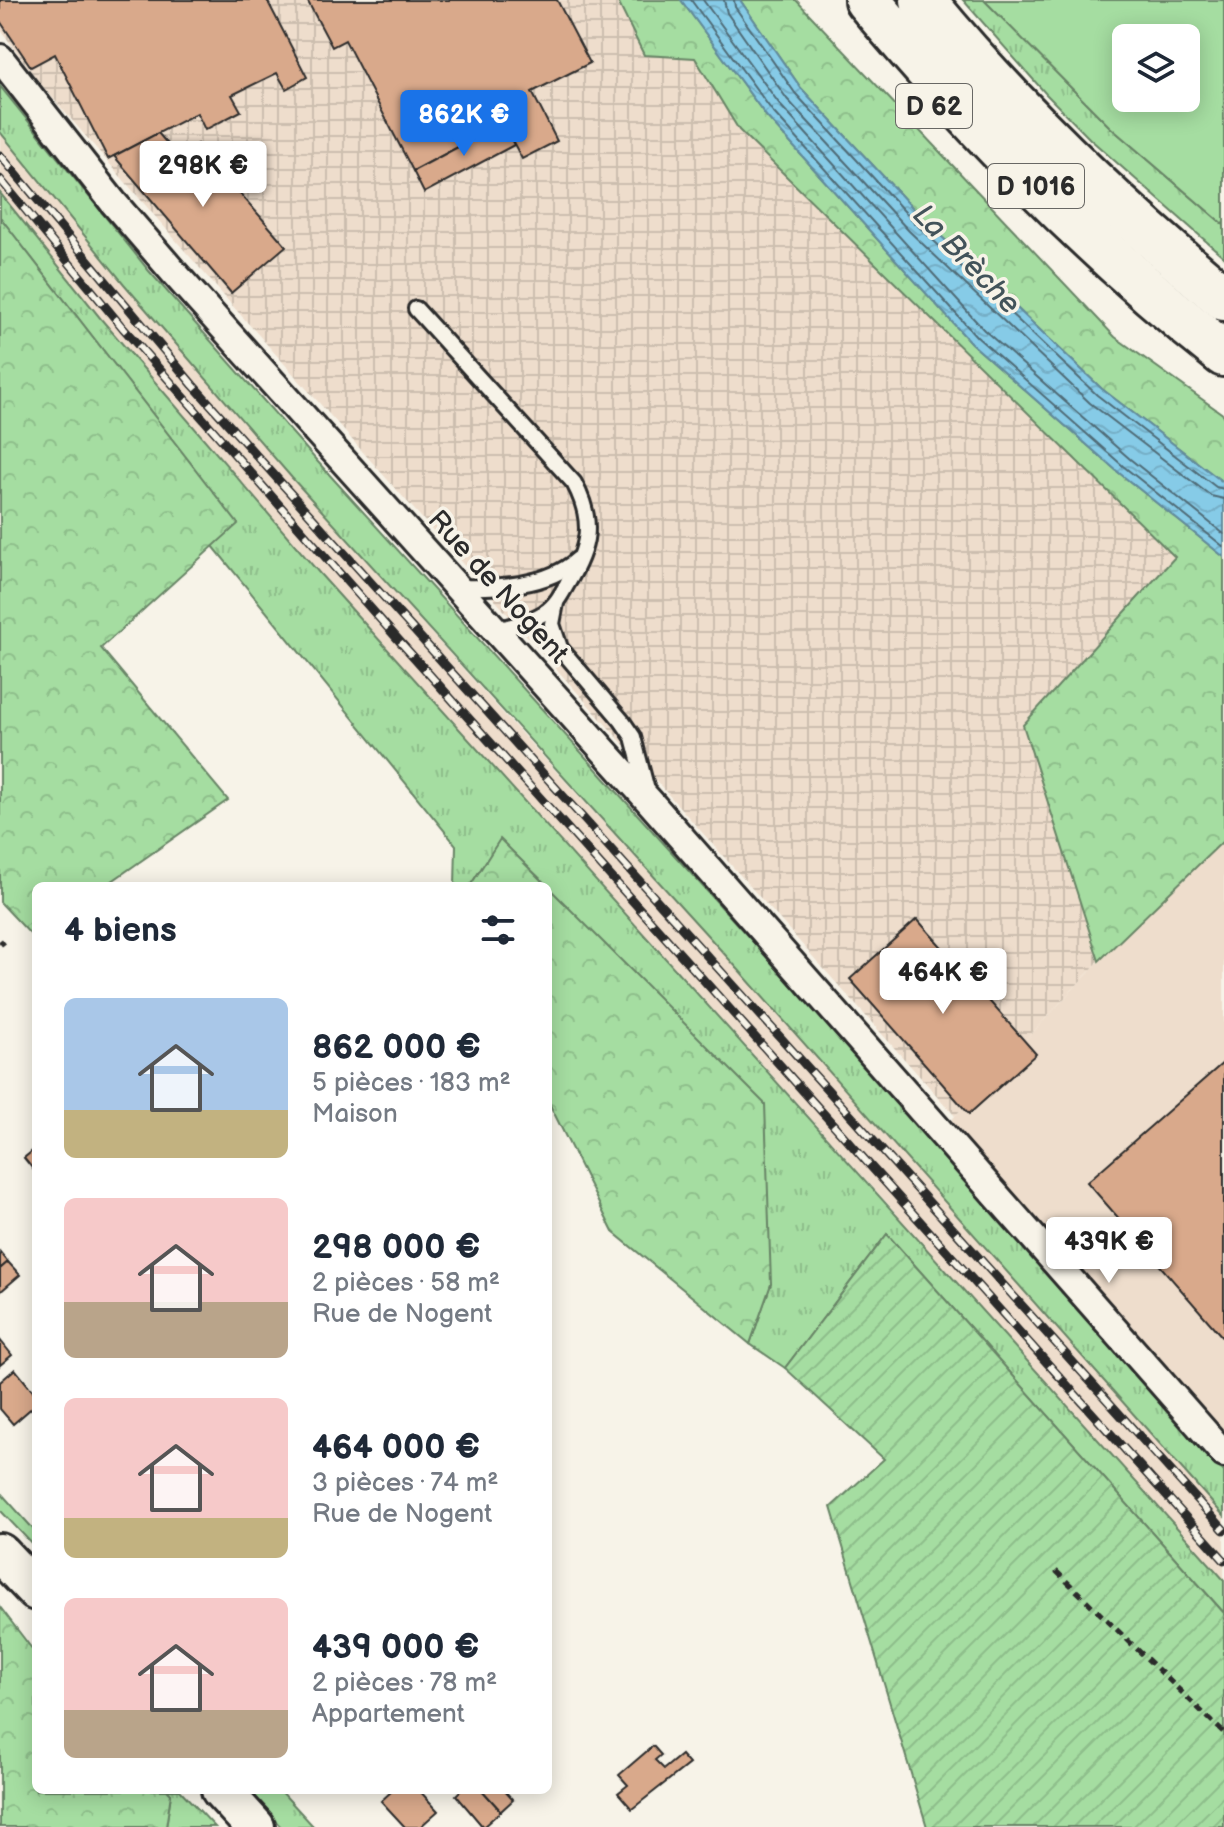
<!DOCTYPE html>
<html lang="fr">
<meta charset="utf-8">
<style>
:root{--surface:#fff;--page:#f6f6f7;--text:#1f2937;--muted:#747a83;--accent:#1a73e8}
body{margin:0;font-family:"Balsamiq Sans",sans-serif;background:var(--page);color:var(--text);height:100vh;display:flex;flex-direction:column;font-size:30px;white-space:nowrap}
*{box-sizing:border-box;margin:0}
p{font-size:26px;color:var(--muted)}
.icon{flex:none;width:44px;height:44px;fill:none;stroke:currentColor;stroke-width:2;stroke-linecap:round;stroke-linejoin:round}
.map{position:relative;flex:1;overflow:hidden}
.details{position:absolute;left:32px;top:882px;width:520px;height:912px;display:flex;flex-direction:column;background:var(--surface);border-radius:12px;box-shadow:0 4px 20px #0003}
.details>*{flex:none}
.tools{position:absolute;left:1112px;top:24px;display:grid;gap:16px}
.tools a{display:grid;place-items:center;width:88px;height:88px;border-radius:12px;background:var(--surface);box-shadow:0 4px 20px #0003;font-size:40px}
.price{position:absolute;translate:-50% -68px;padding:0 18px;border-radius:8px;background:#fff;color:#222;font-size:26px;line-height:52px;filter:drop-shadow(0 2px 4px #0008)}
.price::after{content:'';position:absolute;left:50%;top:48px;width:24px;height:18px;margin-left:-12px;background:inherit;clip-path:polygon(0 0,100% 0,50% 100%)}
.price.selected{background:var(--accent);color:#fff}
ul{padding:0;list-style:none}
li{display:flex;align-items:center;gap:24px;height:200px;padding:0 32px}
li span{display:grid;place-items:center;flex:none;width:224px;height:160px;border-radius:12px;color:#555}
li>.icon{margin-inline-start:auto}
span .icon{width:96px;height:96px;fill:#fffc;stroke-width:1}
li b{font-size:34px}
h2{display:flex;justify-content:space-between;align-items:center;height:96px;padding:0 32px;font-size:34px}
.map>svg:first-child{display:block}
.built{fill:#edc}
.industrial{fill:url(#industrial-grid)}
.grass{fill:url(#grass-tufts);stroke:#688466;stroke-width:2}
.forest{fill:url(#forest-crowns);stroke:#688466;stroke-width:2}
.park{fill:#a5dda1;stroke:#688466;stroke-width:2;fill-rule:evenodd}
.garden{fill:url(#garden-furrows);stroke:#688466;stroke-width:2}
.water{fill:url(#water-waves);stroke:#628b9c;stroke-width:2}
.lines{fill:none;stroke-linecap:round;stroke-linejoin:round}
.shore{stroke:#4f6b76;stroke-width:2}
.building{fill:#d9a98b;stroke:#2b2b2b;stroke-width:2}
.service-casing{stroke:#2b2b2b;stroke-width:20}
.minor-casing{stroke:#2b2b2b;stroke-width:32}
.secondary-casing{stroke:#2b2b2b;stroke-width:44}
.trunk-casing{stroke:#2b2b2b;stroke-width:50}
.path{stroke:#2b2b2b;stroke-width:5;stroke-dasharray:8 6;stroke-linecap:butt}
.service{stroke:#f7f3e8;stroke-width:14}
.minor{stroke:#f7f3e8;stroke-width:26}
.secondary{stroke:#f7f3e8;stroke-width:38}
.trunk{stroke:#f7f3e8;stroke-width:44}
.rail-casing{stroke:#2b2b2b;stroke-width:9}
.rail{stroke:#f7f3e8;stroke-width:6;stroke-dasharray:18;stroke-linecap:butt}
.labels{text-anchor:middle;stroke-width:7;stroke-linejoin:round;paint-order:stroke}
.shield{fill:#f7f3e8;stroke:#686764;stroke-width:2}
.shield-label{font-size:26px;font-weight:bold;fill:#2b2b2b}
.street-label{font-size:28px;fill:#2b2b2b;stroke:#f7f3e8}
.water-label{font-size:30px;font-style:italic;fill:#42535a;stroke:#f7f3e8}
</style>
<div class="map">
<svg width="1224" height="1827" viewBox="0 0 1224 1827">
<defs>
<pattern id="industrial-grid" width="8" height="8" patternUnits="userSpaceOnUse" patternTransform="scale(2)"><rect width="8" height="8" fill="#edc"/><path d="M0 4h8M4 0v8" fill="none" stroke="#ccbeaf"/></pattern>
<pattern id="grass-tufts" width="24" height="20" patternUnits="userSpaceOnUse" patternTransform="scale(2)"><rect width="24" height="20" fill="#a5dda1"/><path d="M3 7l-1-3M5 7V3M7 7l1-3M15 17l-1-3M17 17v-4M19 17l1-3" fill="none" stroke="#8ebe8b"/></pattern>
<pattern id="forest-crowns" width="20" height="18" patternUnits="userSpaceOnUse" patternTransform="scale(2)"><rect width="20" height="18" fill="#a5dda1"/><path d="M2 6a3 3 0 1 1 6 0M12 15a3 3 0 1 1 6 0" fill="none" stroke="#8ebe8b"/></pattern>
<pattern id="garden-furrows" width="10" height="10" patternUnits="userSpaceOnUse" patternTransform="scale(2)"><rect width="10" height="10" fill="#a5dda1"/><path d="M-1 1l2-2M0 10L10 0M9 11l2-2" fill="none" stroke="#8ebe8b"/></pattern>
<pattern id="water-waves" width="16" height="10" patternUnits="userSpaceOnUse" patternTransform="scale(2)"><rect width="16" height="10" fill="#86cbe7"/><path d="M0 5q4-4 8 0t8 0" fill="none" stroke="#74aec6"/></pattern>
</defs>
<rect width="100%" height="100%" fill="#f7f3e8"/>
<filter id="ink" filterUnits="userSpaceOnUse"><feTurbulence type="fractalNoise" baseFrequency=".0125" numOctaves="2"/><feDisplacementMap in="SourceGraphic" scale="16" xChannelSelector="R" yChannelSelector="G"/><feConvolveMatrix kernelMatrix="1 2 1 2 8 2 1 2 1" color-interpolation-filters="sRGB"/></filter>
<g filter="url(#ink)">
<path class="built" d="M0,132L124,284L292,478L510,721L738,969L923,1154L955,1116L1099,961L1224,840V1613L887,1234L896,1213L320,574L101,319L0,193Z"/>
<path class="industrial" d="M0,0H617L644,55L695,58L739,130L1175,557L1023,724L1099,961L955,1116L230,303L38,81L0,29Z"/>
<g class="grass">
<path d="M963,0H984L1110,127L1224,225V257L1090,139L1046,94Z"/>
<path d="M0,86L149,271L317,461L764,954L1224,1472V1516L738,969L292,478L124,284L0,132Z"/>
<path d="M0,193L101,319L320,574L1224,1580V1613L887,1234L785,1368L750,1344L771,1283L548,886L500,840L470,886H455L456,845L213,546L237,524L0,217Z"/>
<path d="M0,1492L36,1532V1548L0,1510Z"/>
<path d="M167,1790H180L215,1827H166L171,1794Z"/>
<path d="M252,1790H280L314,1827H281L250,1793Z"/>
</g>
<g class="forest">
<path d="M617,0H681L767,117L971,343L1118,472L1224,557V840L1099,961L1023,725L1175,557L739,130L695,58L644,55Z"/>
<path d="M740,0H796L1115,337L1224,415V483L1102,389L922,218L801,88Z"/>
<path d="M0,217L238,524L101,648L228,800L105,886H36V935L33,937L0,902Z"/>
<path d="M500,839L547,886H470Z"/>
<path d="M548,887L765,1104L771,1284L750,1344L613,1232L548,1101Z"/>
<path d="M0,1607L36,1654V1790H167L171,1794L166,1827H0Z"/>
</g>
<path class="park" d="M984,0H1224V225L1110,127ZM1126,38H1186V98H1126Z"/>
<path class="garden" d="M887,1234L1224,1613V1827H927L831,1507L884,1459L785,1368Z"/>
<path class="water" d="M681,0H740L801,88L922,218L1102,389L1224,483V557L1118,472L971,343L767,117Z"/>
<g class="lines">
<g class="shore">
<path d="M691,0L773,112L977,337L1123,466L1224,547"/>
<path d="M703,0L781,106L984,330L1130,459L1224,534"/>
<path d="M724,0L727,13L787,99L909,231L1090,403L1211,496L1224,499"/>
<path d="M734,0L735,7L795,93L916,224L1097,395L1216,487L1224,489"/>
</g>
</g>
<g class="building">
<path d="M0,0H267L307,77L286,89L277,73L232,95L241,111L205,130L197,113L108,159L55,54L31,67L0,21Z"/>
<path d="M307,0H557L590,63L532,92L557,141L522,159L503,123L413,171L345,40L332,47Z"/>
<path d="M503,123L514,145L424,193L413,171Z"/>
<path d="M158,133L180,158L197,144L286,246L231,293L114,156Z"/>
<path d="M917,919L1036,1054L969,1114L850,979Z"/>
<path d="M1224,1062V1339L1087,1182Z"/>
<path d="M36,1148V1173L24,1158Z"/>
<path d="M0,1252L8,1262L0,1269Z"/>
<path d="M8,1262L20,1275L0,1292V1269Z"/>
<path d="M0,1340L12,1355L0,1365Z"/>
<path d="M15,1369L36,1395V1404L13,1424L0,1409V1382Z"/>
<path d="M653,1746L661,1755L655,1760L664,1769L681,1755L689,1764L632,1809L618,1793L628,1785L619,1775Z"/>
<path d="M393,1790H419L438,1811L420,1827H405L381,1801Z"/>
<path d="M461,1790H482L501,1811L483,1827L456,1795Z"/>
<path d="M482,1790H504L513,1800L501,1811Z"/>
</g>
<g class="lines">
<defs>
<g id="service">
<path d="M416,309L574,483C595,522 589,548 567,584C561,595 555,606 544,613C529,622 512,626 496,630"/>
<path d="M458,587C497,588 547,587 578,559"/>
<path d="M556,603L552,624L560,648L622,721L633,737L648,794"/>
</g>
<path id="minor" d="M0,58L113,202L176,275L650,802L1224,1454"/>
<g id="secondary">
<path d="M0,1553L36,1591"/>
<path d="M221,1790L255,1827"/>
</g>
<g id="trunk">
<path d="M867,0C974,128 1093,250 1224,354"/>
<path d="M923,0C1012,109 1116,208 1224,298"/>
</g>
</defs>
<use href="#service" class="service-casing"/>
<use href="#minor" class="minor-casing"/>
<use href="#secondary" class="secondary-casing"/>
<use href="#trunk" class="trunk-casing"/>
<g class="path">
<path d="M0,940L4,945"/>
<path d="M1056,1571L1224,1733"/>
</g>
<use href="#service" class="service"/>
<use href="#minor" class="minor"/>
<use href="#secondary" class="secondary"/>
<use href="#trunk" class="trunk"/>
<defs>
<g id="rail">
<path d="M0,155L193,385L1224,1530"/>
<path d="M0,179L123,328L403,645L1224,1560"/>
</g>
</defs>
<use href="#rail" class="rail-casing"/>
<use href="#rail" class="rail"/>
</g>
</g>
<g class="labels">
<g class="shield">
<rect x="896" y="84" width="76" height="44" rx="6"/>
<rect x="988" y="164" width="96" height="44" rx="6"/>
</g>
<g class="shield-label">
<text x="934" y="115">D 62</text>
<text x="1036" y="195">D 1016</text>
</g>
<g class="street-label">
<text transform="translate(499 586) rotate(48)" y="10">Rue de Nogent</text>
</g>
<g class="water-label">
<text transform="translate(967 259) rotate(46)" y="10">La Brèche</text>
</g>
</g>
</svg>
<div class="tools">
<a><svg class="icon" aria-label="layers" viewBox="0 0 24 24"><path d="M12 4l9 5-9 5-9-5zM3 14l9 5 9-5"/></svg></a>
</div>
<b class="price selected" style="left:464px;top:158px">862K €</b>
<b class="price" style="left:203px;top:209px">298K €</b>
<b class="price" style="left:943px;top:1016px">464K €</b>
<b class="price" style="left:1109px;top:1285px">439K €</b>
<section class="details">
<h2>4 biens<svg class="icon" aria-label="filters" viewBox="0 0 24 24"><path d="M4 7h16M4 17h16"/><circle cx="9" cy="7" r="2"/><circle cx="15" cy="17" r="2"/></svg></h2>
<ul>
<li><span style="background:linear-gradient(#a9c7e8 70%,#c2b280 0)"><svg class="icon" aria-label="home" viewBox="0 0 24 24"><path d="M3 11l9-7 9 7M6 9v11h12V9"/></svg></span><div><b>862 000 €</b><p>5 pièces · 183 m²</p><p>Maison</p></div></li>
<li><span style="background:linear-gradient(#f6c9c9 65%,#b9a48a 0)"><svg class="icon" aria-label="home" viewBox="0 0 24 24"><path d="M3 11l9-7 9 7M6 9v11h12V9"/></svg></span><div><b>298 000 €</b><p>2 pièces · 58 m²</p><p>Rue de Nogent</p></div></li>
<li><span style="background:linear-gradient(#f6c9c9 75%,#c2b280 0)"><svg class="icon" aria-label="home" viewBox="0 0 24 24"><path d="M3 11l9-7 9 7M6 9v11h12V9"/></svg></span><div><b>464 000 €</b><p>3 pièces · 74 m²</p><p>Rue de Nogent</p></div></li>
<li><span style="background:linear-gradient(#f6c9c9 70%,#b9a48a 0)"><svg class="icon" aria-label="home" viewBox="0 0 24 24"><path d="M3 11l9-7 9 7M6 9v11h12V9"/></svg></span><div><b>439 000 €</b><p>2 pièces · 78 m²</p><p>Appartement</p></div></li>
</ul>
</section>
</div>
